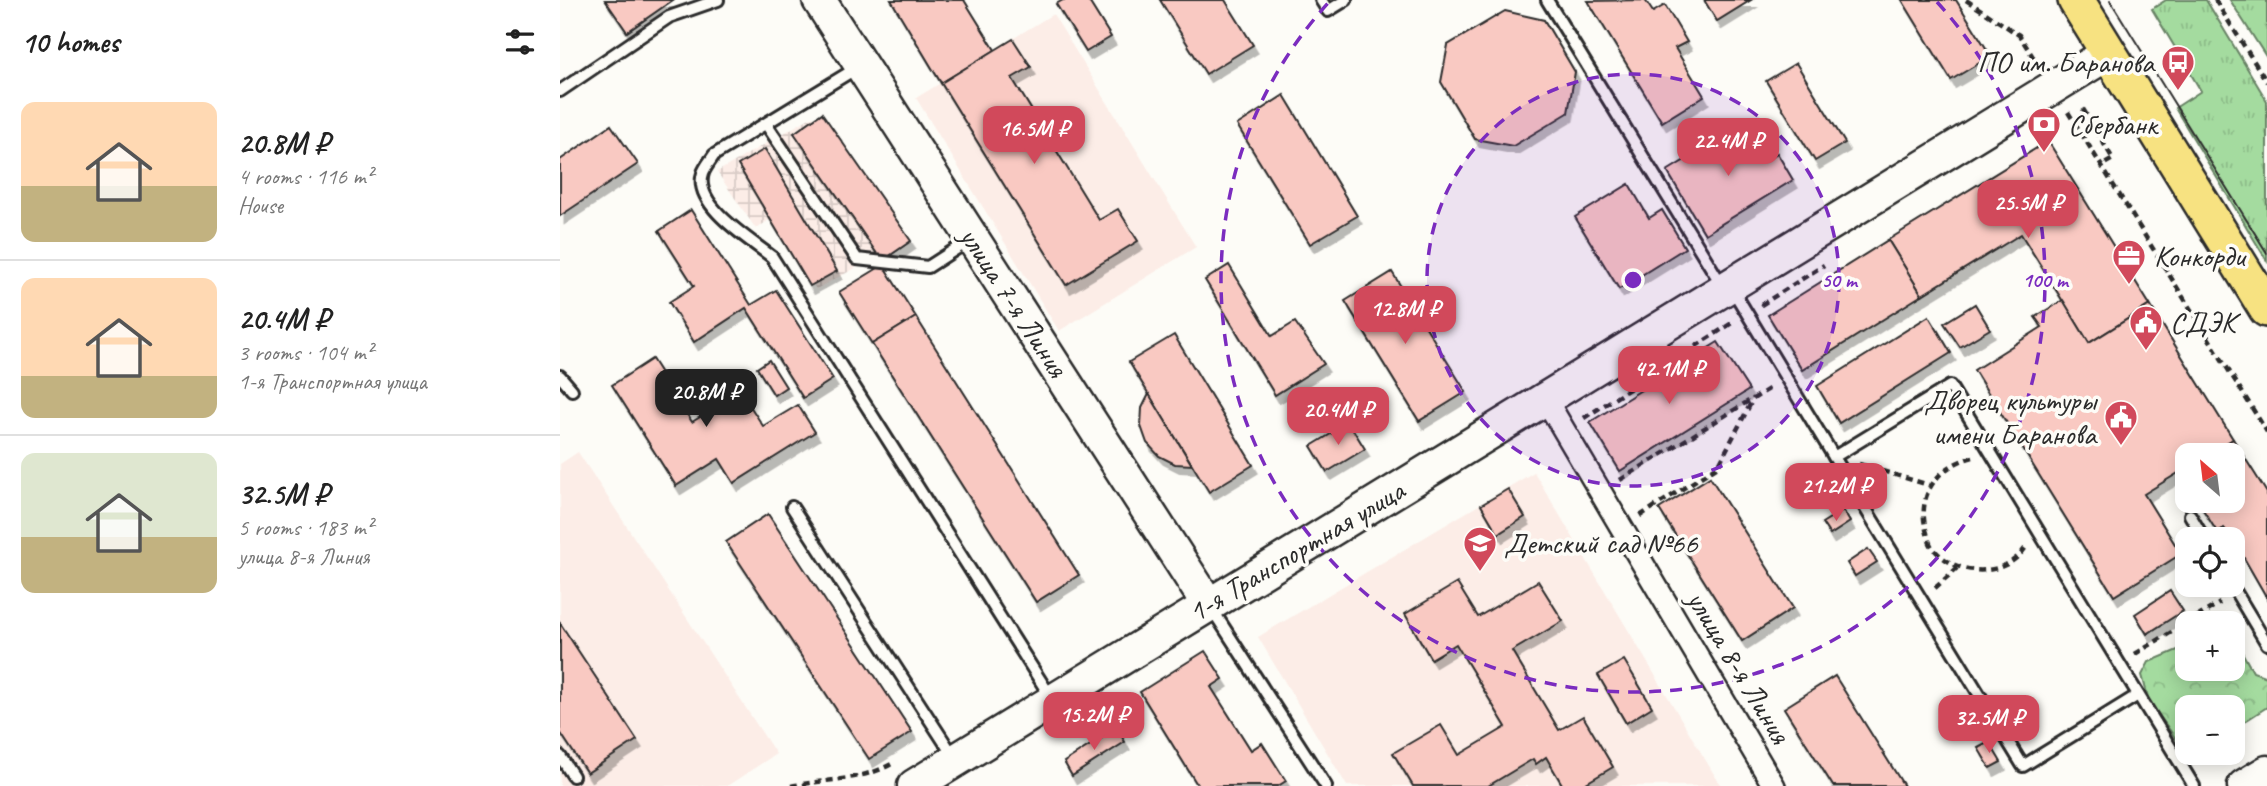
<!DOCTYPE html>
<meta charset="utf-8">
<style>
:root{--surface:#fff;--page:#f2f2f2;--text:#222;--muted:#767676;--line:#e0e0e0;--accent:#d1495b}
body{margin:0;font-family:Caveat,sans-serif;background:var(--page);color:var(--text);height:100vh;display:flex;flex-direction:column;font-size:26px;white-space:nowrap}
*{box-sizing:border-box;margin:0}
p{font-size:23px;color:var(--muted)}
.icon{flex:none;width:38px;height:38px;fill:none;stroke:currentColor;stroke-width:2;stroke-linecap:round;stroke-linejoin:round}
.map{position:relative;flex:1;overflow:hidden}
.drawer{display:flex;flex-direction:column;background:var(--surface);width:560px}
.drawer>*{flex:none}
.needle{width:46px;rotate:332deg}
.fabs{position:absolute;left:1615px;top:443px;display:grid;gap:14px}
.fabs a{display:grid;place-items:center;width:70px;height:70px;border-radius:14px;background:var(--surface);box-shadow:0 4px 18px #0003;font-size:35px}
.price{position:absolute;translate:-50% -60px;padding:0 16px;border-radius:14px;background:var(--accent);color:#fff;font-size:23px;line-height:46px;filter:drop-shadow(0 2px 4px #0008)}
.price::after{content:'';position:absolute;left:50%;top:42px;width:21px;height:16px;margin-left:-10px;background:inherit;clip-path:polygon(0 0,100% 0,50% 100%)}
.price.on{background:#222;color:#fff}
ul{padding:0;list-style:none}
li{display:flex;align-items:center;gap:21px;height:175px;padding:0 21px}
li+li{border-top:2px solid var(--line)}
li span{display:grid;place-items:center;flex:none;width:196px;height:140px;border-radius:14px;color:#555}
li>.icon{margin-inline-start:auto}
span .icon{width:84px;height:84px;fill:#fffc;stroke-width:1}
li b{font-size:30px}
h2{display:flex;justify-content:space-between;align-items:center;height:84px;padding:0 21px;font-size:30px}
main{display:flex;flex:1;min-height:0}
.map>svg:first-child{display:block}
.built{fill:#fcede7}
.industrial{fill:url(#industrial-grid)}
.grass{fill:url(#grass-tufts);stroke:#688365;stroke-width:2}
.forest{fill:url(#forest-crowns);stroke:#688365;stroke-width:2}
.building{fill:#f9c9c2;stroke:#2b2b2b;stroke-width:2;filter:url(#shadow)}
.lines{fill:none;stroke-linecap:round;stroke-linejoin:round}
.lane-casing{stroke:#2b2b2b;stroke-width:16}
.street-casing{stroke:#2b2b2b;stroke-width:26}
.secondary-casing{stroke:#2b2b2b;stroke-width:37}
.primary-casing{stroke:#2b2b2b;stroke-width:40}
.path{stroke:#2b2b2b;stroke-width:4.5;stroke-dasharray:7 5;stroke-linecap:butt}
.lane{stroke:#fdfcf7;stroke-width:10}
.street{stroke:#fdfcf7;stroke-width:21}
.secondary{stroke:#fdfcf7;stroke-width:32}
.primary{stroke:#f7e281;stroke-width:35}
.tram{stroke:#2b2b2b;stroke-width:2}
.ring{fill:none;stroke:#7b2cbf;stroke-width:3.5;stroke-dasharray:12 9}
.labels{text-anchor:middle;stroke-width:7;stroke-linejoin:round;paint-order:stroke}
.poi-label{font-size:30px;fill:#2b2b2b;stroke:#fdfcf7;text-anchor:start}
.street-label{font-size:30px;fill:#2b2b2b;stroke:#fdfcf7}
.centre{fill:#7b2cbf;stroke:#fdfcf7;stroke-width:3.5}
.ring-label{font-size:21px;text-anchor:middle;font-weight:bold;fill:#7b2cbf;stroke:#fdfcf7;stroke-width:7;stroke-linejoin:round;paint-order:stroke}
</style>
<main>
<section class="drawer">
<h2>10 homes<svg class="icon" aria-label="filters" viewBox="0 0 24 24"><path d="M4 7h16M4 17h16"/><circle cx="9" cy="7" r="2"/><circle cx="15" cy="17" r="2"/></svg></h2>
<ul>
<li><span style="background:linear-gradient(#ffd9b3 60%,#c2b280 0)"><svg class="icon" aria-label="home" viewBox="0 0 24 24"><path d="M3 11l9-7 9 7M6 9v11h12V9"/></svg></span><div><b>20.8M ₽</b><p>4 rooms · 116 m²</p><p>House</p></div></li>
<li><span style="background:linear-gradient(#ffd9b3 70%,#c2b280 0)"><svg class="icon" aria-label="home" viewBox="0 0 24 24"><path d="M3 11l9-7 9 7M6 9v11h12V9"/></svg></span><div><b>20.4M ₽</b><p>3 rooms · 104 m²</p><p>1-я Транспортная улица</p></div></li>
<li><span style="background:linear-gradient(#dfe7d0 60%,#c2b280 0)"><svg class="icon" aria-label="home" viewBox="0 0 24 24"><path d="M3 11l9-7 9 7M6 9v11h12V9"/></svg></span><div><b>32.5M ₽</b><p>5 rooms · 183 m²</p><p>улица 8-я Линия</p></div></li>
</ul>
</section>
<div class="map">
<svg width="1707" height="786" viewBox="0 0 1707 786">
<defs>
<pattern id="industrial-grid" width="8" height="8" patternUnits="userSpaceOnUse" patternTransform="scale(1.75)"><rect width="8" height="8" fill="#fcede7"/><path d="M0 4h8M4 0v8" fill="none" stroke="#d8cbc6"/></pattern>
<pattern id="grass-tufts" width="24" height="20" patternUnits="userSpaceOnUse" patternTransform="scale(1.75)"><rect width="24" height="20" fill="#a4db9f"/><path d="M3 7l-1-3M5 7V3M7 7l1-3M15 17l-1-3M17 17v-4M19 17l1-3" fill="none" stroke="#8dbc89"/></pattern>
<pattern id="forest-crowns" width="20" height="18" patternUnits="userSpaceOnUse" patternTransform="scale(1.75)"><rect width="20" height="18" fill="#a4db9f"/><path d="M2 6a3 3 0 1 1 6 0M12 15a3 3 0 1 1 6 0" fill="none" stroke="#8dbc89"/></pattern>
<filter id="shadow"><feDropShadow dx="4.5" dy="8" stdDeviation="0" flood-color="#0004"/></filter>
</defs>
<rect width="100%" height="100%" fill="#fdfcf7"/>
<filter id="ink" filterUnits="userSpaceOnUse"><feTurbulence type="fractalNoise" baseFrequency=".0143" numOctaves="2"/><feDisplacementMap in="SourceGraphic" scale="14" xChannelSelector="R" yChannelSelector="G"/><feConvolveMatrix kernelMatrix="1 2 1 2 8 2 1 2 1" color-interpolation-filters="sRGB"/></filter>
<g filter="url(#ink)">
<g class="built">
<path d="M493,14L636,247L499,331L356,98Z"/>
<path d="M18,452L216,754L167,786H0V464Z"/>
<path d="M974,472L1161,786H787L698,637Z"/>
</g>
<path class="industrial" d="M253,116L343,243L256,289L209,220L196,229L157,172Z"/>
<g class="grass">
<path d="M1606,0H1646L1707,101V261L1615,108L1641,91L1592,9Z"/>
<path d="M1670,0H1707V58Z"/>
</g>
<path class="forest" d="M1673,636L1693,672L1707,677V707L1673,729V707H1628L1627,750H1624L1589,701L1582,675L1589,662L1627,646L1628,668H1673Z"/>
<g class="building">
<path d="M45,0H113L67,32Z"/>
<path d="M331,0H404L435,50L381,83Z"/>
<path d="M503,0H528L551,37L526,52L496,4Z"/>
<path d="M600,0H665L693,45L646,74Z"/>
<path d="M1085,0L1093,12L1105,5L1127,42L1115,48L1144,96L1102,122L1028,1Z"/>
<path d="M1144,0H1191L1157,21Z"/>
<path d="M1342,0H1396L1431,56L1391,80Z"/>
<path d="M945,11L984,20L1015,72L1008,113L953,146L915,139L881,82L888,45Z"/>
<path d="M453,39L471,67L452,78L539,220L558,209L578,241L506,285L381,83Z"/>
<path d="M1236,63L1285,143L1255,161L1206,81Z"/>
<path d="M724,95L797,216L750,244L677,125Z"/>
<path d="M262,113L351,241L322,261L234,133Z"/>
<path d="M1187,122L1209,158L1217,153L1233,180L1145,234L1107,171Z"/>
<path d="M51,125L78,164L0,216V160Z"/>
<path d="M1488,141L1590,305L1529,343L1461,234L1362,295L1328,240Z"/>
<path d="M205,149L277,271L250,286L178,165Z"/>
<path d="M1069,184L1089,218L1102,210L1125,248L1059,289L1015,217Z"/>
<path d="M131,210L191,305L216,290L273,379L243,398L186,308L134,342L109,302L134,286L99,231Z"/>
<path d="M1328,240L1362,295L1242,370L1208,315Z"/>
<path d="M323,265L356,317L312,344L279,292Z"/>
<path d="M669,265L712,336L735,322L764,364L715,395L645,280Z"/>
<path d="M832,272L906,392L859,421L785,301Z"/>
<path d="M1503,300L1529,343L1590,305L1673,439L1647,455H1628V467L1584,494L1621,554L1554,596L1414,370L1482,327L1475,317Z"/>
<path d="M1415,304L1430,329L1400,347L1384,323Z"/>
<path d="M1369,316L1391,353L1279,423L1257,386Z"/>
<path d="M356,317L519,575L476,602L312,344Z"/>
<path d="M614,335L693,465L649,492L569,362Z"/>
<path d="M1158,342L1189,390L1060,471L1030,422Z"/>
<path d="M92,359L132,422L181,392L203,426L238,405L255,432L174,483L159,459L116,486L52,385Z"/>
<path d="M209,360L226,387L214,395L197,368Z"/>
<path d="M589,394L632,465L615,464L599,456L587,443L581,426L582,408Z"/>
<path d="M789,423L805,449L767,472L751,446Z"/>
<path d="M1673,439L1707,493V598L1673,539L1664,528L1657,532L1637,500H1673V455H1647Z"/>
<path d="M1628,467V484L1620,472Z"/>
<path d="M1150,477L1233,608L1182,641L1099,509Z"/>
<path d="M948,489L965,517L938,534L921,505Z"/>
<path d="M1283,510L1290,522L1270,535L1262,523Z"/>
<path d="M208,514L352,732L309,759L166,542Z"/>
<path d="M1308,549L1317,562L1295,576L1287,563Z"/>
<path d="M978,581L1003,621L952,651L999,730L1023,716L1053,767L1021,786H1003L986,757L976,764L973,759L928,786H853L833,753L881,725L899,755L946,727L896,644L871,659L845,614L897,583L918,617Z"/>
<path d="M1610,591L1623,611L1587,634L1575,614Z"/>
<path d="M0,623L77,740L27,773L0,732Z"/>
<path d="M645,651L663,679L651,687L691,750L702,743L726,781L718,786H638L580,692Z"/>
<path d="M1064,660L1092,707L1066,723L1038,675Z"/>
<path d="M1275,676L1344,786H1273L1224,708Z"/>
<path d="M557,728L565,742L512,776L504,762Z"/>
<path d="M1429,742L1441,762L1430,768L1418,748Z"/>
</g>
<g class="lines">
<defs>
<g id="lane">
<path d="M761,0L768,11L786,0"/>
<path d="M987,0L1163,287"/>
<path d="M300,66L154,155C151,160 145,167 143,173C132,205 191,240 212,257L492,699"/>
<path d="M0,91L109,17L158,0"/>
<path d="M206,124L297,259L368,267L410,240"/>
<path d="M1171,287L1274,457L1390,386L1634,786"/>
<path d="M0,376L12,390"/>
<path d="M1274,457L1463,766L1578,695"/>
<path d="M232,507L394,757"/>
<path d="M1630,515L1644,539"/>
<path d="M1671,584L1707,644"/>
<path d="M650,606L766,786"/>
<path d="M0,756L13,776"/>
</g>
<path id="street" d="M985,398L1214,786"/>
<g id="secondary">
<path d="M259,0L648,604"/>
<path d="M354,786L1549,53"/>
<path d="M1684,786L1707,772"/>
</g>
<path id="primary" d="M1516,0L1707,309"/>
</defs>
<use href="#lane" class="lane-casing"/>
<use href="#street" class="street-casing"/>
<use href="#secondary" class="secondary-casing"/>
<use href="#primary" class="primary-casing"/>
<g class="path">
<path d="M1406,0L1459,35L1477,63"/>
<path d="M1655,0L1707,82"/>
<path d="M1523,109L1553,159L1541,166"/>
<path d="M1508,112L1707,432"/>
<path d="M1201,305L1264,265"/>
<path d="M1024,418L1172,323"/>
<path d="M1413,457C1377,466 1355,496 1367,533C1368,538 1370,545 1373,548C1396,577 1445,579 1466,547"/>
<path d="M1299,464L1369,485"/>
<path d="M1060,480L1192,399"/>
<path d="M1080,516L1158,466L1193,399L1212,387"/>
<path d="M1375,588L1397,568"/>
<path d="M1575,654L1660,603"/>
<path d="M231,786C266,779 304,781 335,762"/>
</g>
<use href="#lane" class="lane"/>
<use href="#street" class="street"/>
<use href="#secondary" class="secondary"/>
<use href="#primary" class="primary"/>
<path class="tram" d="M1550,0L1707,253"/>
</g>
</g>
<circle cx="1073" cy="280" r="206" fill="#7b2cbf" fill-opacity=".12"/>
<g class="ring">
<circle cx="1073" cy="280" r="206"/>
<path d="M1377 2A412 412 0 1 1 769 2"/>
</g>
<defs>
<symbol id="bus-pin" viewBox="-11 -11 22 30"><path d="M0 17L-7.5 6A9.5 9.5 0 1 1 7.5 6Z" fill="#d1495b" stroke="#fdfcf7"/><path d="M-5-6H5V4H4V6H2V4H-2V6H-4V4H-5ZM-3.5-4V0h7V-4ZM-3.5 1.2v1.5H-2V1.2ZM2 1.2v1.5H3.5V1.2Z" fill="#fff"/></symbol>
<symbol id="bank-pin" viewBox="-11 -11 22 30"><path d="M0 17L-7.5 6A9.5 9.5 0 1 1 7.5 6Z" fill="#d1495b" stroke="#fdfcf7"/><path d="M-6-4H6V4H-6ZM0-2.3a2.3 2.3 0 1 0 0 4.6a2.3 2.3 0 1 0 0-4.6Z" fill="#fff"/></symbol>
<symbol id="office-pin" viewBox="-11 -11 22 30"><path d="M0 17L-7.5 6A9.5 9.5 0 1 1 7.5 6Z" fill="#d1495b" stroke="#fdfcf7"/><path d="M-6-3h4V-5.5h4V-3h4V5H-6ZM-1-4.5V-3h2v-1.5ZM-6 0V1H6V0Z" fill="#fff"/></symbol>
<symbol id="civic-pin" viewBox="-11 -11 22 30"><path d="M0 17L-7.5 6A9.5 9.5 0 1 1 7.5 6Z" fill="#d1495b" stroke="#fdfcf7"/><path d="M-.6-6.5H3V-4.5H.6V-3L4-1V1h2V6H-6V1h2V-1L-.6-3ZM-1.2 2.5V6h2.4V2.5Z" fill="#fff"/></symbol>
<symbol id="school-pin" viewBox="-11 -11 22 30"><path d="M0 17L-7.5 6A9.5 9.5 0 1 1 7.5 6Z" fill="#d1495b" stroke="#fdfcf7"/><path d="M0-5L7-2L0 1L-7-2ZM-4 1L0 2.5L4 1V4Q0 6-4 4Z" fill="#fff"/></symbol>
</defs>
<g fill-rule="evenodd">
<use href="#bus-pin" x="1599" y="43" width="38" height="52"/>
<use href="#bank-pin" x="1465" y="105" width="38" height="52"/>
<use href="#office-pin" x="1550" y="237" width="38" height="52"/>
<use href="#civic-pin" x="1567" y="303" width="38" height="52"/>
<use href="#civic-pin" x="1542" y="398" width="38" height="52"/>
<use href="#school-pin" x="901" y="524" width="38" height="52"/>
</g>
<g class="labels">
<g class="poi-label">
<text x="1594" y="72" text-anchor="end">ПО им. Баранова</text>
<text x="1508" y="134">Сбербанк</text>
<text x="1594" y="266">Конкорди</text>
<text x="1610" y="332">СДЭК</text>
<text x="1536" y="410" text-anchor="end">Дворец культуры<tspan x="1536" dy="34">имени Баранова</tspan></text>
<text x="944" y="553">Детский сад №66</text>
</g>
<g class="street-label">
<text transform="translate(454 302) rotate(57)" y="10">улица 7-я Линия</text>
<text transform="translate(736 551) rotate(-31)" y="10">1-я Транспортная улица</text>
<text transform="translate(1179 667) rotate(59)" y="10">улица 8-я Линия</text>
</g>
</g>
<circle cx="1073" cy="280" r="10" class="centre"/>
<g class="ring-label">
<text x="1279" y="287">50 m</text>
<text x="1485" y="287">100 m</text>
</g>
</svg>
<div class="fabs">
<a><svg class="needle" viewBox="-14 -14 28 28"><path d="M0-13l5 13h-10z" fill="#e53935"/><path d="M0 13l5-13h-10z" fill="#767676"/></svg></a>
<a><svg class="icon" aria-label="locate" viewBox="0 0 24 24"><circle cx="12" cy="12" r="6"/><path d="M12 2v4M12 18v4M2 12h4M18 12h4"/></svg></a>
<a>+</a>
<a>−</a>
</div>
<b class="price" style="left:474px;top:166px">16.5M ₽</b>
<b class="price" style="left:1168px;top:178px">22.4M ₽</b>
<b class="price" style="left:1468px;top:240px">25.5M ₽</b>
<b class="price" style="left:845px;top:346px">12.8M ₽</b>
<b class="price" style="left:1109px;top:406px">42.1M ₽</b>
<b class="price on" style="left:146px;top:429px">20.8M ₽</b>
<b class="price" style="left:778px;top:447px">20.4M ₽</b>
<b class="price" style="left:1276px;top:523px">21.2M ₽</b>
<b class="price" style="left:534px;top:752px">15.2M ₽</b>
<b class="price" style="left:1429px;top:755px">32.5M ₽</b>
</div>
</main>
